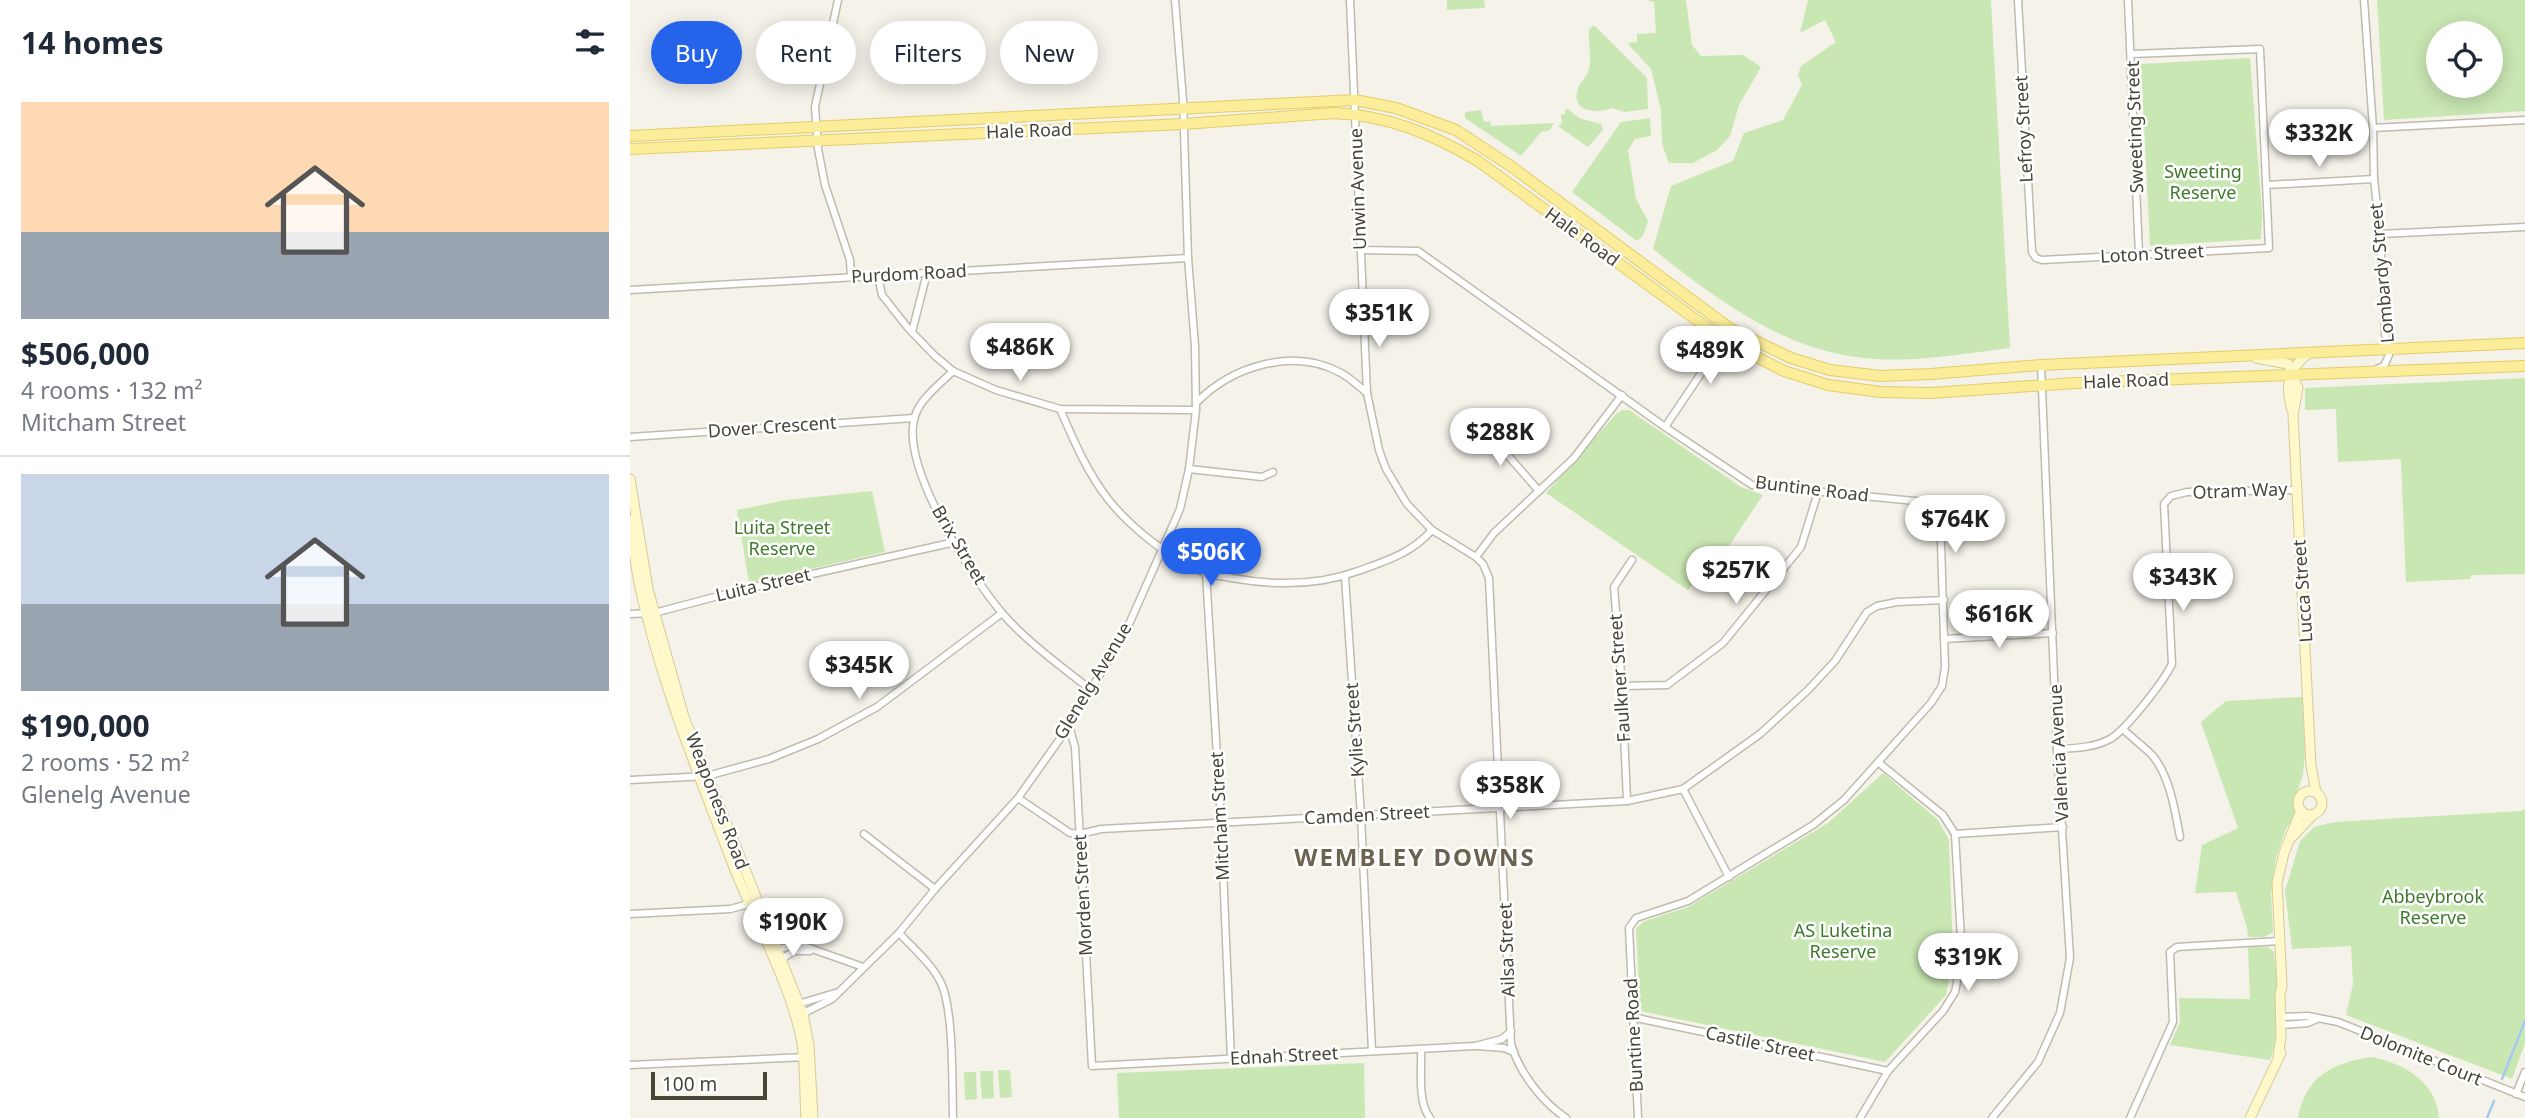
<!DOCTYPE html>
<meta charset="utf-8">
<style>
:root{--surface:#fff;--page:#f2f2f3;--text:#1f2937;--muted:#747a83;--line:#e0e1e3;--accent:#2563eb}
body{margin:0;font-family:"Noto Sans",sans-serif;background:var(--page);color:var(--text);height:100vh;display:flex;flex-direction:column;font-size:26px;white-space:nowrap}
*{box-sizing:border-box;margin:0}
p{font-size:23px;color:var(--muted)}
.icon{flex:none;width:38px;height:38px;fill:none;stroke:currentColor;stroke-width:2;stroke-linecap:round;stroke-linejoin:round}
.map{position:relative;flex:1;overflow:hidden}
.details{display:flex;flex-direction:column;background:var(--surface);width:630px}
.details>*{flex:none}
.hud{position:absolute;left:21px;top:21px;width:665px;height:63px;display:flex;gap:14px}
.controls{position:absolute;left:1796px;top:21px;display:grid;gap:14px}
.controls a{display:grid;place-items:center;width:77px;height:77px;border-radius:50%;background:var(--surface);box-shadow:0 4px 18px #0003;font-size:35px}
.scale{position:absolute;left:21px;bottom:18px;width:116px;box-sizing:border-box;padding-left:7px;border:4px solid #484438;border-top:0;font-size:19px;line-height:24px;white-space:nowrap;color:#484438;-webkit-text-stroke:5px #fff;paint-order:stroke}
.price{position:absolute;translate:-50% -60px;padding:0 16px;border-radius:24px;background:#fff;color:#222;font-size:23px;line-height:46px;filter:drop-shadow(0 2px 4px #0008)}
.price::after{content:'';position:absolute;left:50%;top:42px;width:21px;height:16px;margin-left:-10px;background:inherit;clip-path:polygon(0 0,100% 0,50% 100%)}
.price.current{background:var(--accent);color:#fff}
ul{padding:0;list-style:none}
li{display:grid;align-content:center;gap:14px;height:371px;padding:0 21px}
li+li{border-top:2px solid var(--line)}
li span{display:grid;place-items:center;height:217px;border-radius:0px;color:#555}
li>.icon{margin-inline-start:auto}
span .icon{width:126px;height:126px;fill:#fffc;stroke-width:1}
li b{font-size:30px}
h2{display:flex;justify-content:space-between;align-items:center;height:84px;padding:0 21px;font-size:30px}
.tag{padding:0 24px;border-radius:32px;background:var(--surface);box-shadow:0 4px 18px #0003;font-size:24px;line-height:63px}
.tag.current{background:var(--accent);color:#fff}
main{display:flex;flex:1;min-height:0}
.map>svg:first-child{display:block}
.green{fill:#c9e7b3;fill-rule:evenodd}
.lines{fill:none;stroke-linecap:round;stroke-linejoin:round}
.stream{stroke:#a7c9ef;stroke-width:2.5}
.street-casing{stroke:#c0bbac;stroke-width:9}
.secondary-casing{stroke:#d3cb9a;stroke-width:11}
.primary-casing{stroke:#e2cd6a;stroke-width:12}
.street{stroke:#fff;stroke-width:6}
.secondary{stroke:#fef8ca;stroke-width:9}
.primary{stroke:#fced9a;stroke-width:10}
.labels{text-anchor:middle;stroke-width:5;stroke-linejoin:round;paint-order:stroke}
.street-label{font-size:18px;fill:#484438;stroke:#fff}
.park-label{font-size:18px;fill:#3f792b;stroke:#fff}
.district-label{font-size:24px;font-weight:bold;letter-spacing:2px;fill:#6b634f;stroke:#fff}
</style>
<main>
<section class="details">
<h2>14 homes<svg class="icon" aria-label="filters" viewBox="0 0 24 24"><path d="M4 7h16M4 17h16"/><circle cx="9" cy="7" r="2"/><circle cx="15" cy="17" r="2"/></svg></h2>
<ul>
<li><span style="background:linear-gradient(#ffd9b3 60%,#9aa5b1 0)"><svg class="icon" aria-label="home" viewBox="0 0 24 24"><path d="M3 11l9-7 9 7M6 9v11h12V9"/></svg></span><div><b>$506,000</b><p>4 rooms · 132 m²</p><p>Mitcham Street</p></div></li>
<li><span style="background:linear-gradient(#c9d6e8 60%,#9aa5b1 0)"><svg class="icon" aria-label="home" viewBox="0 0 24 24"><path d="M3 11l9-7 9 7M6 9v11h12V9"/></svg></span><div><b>$190,000</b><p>2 rooms · 52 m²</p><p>Glenelg Avenue</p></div></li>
</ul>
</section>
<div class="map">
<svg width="1895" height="1118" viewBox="0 0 1895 1118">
<rect width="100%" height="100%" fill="#f4f2e9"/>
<g class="green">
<path d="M817,0H854L855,8L817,10Z"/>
<path d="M1016,0H1056L1062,45L1071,56L1113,55L1131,67L1109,105L1100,136L1087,150L1063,163H1039L1032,144L1031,110L1021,69L997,43L1007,42V34L1026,33L1024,2Z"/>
<path d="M1178,0H1361L1380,348C1336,353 1290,362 1246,359C1160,355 1088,301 1023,249L1041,186L1103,161L1114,133L1153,120L1172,85L1168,75L1171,66L1206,42L1195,20L1170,33Z"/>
<path d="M1747,0H1895V111L1754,120ZM1860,33V86H1808V33Z"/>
<path d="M964,25L1017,78L1018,109L995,112L981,108C967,114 940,112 948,89C950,82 957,77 959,69C962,57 958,42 959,29Z"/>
<path d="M1620,58L1632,211L1631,239L1520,246L1511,64Z"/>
<path d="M938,109L949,118L971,124L973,130L958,147L928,126L932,123L931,115L935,114V110Z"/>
<path d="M851,110L854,122L860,121L861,126L924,123L920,130L911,132L891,156L835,118V112Z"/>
<path d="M1020,118L1021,136L1005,139L998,150L1006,199L1018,221L1013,236L1007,241L942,192L991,122Z"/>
<path d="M1895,378V574L1841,575L1840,579L1776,582L1771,459L1708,462L1706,409L1675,410V388Z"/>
<path d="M993,410H999L1111,487L1133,495L1101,543L1058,590L916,493L987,413Z"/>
<path d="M242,491L255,552L119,583L107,510L156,500Z"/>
<path d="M1672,697L1675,753L1673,775L1664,802L1665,815L1656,829L1646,857L1641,894L1643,932L1634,937H1618L1617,928L1606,892L1565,893L1572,845L1608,828L1571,722L1596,701Z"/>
<path d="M1253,773L1308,820L1319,840L1323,958L1316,995L1255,1062L1010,1011L1006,928L1015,921L1058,907L1198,823Z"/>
<path d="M1895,809V1043L1882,1079L1716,1015L1723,984L1721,946L1662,949L1655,891L1670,841L1684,827L1704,822L1891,811Z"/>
<path d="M1618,947H1638L1644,952C1648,988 1652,1026 1640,1060L1540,1045L1550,1022L1549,998L1620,999Z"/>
<path d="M1742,1057C1774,1064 1806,1081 1809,1118H1668C1675,1077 1703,1062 1742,1057Z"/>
<path d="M734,1063L735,1118H489L487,1073Z"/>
<path d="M380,1070L382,1097L370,1098L368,1070Z"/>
<path d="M350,1071H363L364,1098L352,1099Z"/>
<path d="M334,1072H346L347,1099L335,1100Z"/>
</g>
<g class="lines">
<g class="stream">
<path d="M1872,1079L1895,1021"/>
<path d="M1857,1118L1864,1101"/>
</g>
<defs>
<g id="street">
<path d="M208,0L185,107L188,149L195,185L220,260L221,277"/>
<path d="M720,0L737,393L749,450L756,469L777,504L802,530L846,557L853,564L859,578L881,1044C889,1072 912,1102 936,1118"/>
<path d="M1388,0L1402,252L1406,258L1412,260L1639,248L1630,49L1502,54"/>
<path d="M1498,0L1509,255"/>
<path d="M1734,0L1743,128L1744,179L1750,234L1755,334L1759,355L1754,366L1747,369"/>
<path d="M1743,128L1895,120"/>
<path d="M1637,185L1744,179"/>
<path d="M1750,234L1895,227"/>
<path d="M731,250L788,251L1035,427L1122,485L1305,503L1310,514L1315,667L1312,686L1301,703L1214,800L1183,825L1058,901L1006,918L999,928L1008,1118"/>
<path d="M248,276L252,295L278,328L305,356L323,371L366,390L430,409L566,410"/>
<path d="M0,290L558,258"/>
<path d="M282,332L297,273"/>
<path d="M323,371C310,384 290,399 285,416C269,465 341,576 372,613C397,642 431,666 461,690"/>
<path d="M566,403C602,366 663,347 711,373C720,378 729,386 737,393"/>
<path d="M430,409C444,441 457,472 478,499C500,527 542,561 576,573C584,576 593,576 602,578C646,586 687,586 728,571C756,561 782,553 802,530"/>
<path d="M853,427L909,491"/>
<path d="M1035,427L1101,329"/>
<path d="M0,437L284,418"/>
<path d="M559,469L632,477L643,472"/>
<path d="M846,557L864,533L944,458L992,395"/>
<path d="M576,573L591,822L601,1059"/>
<path d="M715,577L731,816L742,1051"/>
<path d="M0,614L24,613L111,590L325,542"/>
<path d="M1314,639L1423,633"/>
<path d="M992,686L1037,685L1093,643L1171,547L1188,492"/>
<path d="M439,726L445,747L462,1066L845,1046L872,1039L881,1031"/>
<path d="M1493,729C1502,738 1513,746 1522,755C1540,776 1545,811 1550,837"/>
<path d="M1427,749C1445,748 1464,748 1480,739C1495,731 1534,681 1542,664L1534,504L1541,496L1557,492L1667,490"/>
<path d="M1249,763L1313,815L1325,834L1433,827"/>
<path d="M0,780L77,776L139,759L188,739L247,707L372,613"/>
<path d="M1053,789L1099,877"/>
<path d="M388,798L440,833L450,834L471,829L997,801L1053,789L1130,734L1178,690L1205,661L1237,612L1247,606L1267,602L1314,600"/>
<path d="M997,801L992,686L984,587L1002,560"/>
<path d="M234,834L305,889"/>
<path d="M0,914L100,909L123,903"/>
<path d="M269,933C283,948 302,964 311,983C324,1010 322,1085 323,1118"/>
<path d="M144,949L171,945L233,967"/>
<path d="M149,961L164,951H180"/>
<path d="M165,1005L205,993"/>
<path d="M170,1015L202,999L269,933L305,889L388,798L439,726L496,631L550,509L559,469L566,410L565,346L558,258L553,100L545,0"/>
<path d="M1002,1017L1258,1071"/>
<path d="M1651,1017L1678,1016L1708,1022L1895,1097"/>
<path d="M1652,1025L1678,1023L1687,1019"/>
<path d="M847,1046L874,1048L884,1052"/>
<path d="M791,1049C792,1068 787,1102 800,1118"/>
<path d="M0,1065L176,1057"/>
<path d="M1886,1094L1895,1072"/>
<path d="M1230,1118L1258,1071L1313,1011L1325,992L1332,956L1325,834"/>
<path d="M1362,1118L1408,1062L1430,1013L1440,958L1427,749L1411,365"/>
<path d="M1500,1118L1543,1022L1540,952L1547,947L1650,941"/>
</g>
<g id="secondary">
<path d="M1626,358L1658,364L1668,388L1663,415L1681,766L1686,792"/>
<path d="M1662,410C1655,385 1657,370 1679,353"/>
<path d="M0,479L18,589L54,717L173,1014L179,1045L183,1118"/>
<path d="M0,520C3,541 5,563 9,583C30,681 68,773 103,865C125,921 156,975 170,1033C176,1060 174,1090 176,1118"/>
<circle cx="1680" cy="803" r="12"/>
<path d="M1662,837L1683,815"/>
<path d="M1648,1057L1651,1037L1650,994L1652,986L1647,883L1654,853L1671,810"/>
<path d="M1620,1118L1651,1053"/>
</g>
<g id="primary">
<path d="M0,136L725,100L766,108L826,130L882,167L1101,329L1161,358L1200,370L1250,376L1301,374L1411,365L1895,343"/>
<path d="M0,149L554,124L703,113C757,115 802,134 848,161L1094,340L1154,371L1198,385L1251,392L1301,393L1445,383L1895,366"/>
</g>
</defs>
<use href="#street" class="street-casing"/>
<use href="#secondary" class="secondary-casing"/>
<use href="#primary" class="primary-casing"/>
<use href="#street" class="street"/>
<use href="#secondary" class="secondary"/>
<use href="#primary" class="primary"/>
</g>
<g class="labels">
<g class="street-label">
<text transform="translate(1505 127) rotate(-92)" y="6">Sweeting Street</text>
<text transform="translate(1394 129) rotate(-93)" y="6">Lefroy Street</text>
<text transform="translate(399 131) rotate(-2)" y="6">Hale Road</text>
<text transform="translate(728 189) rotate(-92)" y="6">Unwin Avenue</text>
<text transform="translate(952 237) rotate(36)" y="6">Hale Road</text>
<text transform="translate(1522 254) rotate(-3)" y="6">Loton Street</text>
<text transform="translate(1752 273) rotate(-95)" y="6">Lombardy Street</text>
<text transform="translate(279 274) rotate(-3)" y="6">Purdom Road</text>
<text transform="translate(1496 381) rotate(-2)" y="6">Hale Road</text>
<text transform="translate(142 427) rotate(-4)" y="6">Dover Crescent</text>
<text transform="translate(1182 489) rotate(7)" y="6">Buntine Road</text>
<text transform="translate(1610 491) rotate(-2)" y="6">Otram Way</text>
<text transform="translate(329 545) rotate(59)" y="6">Brix Street</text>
<text transform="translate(133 585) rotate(-13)" y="6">Luita Street</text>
<text transform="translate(1673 591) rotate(-94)" y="6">Lucca Street</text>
<text transform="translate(990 678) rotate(-94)" y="6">Faulkner Street</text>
<text transform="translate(463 681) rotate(-59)" y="6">Glenelg Avenue</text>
<text transform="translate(725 730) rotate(-94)" y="6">Kylie Street</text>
<text transform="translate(1429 753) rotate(-93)" y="6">Valencia Avenue</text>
<text transform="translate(87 801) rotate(69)" y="6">Weaponess Road</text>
<text transform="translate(737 815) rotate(-3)" y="6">Camden Street</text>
<text transform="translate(590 816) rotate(-93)" y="6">Mitcham Street</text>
<text transform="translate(453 895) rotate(-93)" y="6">Morden Street</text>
<text transform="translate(877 950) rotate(-92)" y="6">Ailsa Street</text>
<text transform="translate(1004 1035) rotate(-93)" y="6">Buntine Road</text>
<text transform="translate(1130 1044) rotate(12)" y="6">Castile Street</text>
<text transform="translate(654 1056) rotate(-3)" y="6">Ednah Street</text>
<text transform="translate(1791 1056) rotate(22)" y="6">Dolomite Court</text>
</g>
<g class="park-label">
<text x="1573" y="178">Sweeting<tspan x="1573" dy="21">Reserve</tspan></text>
<text x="152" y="534">Luita Street<tspan x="152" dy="21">Reserve</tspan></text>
<text x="1803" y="903">Abbeybrook<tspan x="1803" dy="21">Reserve</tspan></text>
<text x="1213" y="937">AS Luketina<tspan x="1213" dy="21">Reserve</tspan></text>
</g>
<g class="district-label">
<text x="785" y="866">WEMBLEY DOWNS</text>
</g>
</g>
</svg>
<div class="controls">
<a><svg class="icon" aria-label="locate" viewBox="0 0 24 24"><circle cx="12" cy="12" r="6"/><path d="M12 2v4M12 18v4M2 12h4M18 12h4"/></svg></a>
</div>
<div class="scale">100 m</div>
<b class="price" style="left:1689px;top:169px">$332K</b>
<b class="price" style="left:749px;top:349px">$351K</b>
<b class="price" style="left:390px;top:383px">$486K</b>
<b class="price" style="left:1080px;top:386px">$489K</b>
<b class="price" style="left:870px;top:468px">$288K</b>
<b class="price" style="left:1325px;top:555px">$764K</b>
<b class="price current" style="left:581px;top:588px">$506K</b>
<b class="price" style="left:1106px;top:606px">$257K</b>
<b class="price" style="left:1553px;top:613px">$343K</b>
<b class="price" style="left:1369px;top:650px">$616K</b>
<b class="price" style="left:229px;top:701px">$345K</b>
<b class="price" style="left:880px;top:821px">$358K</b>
<b class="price" style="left:163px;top:958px">$190K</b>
<b class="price" style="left:1338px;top:993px">$319K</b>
<div class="hud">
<a class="tag current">Buy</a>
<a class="tag">Rent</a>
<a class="tag">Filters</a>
<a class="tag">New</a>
</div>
</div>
</main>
